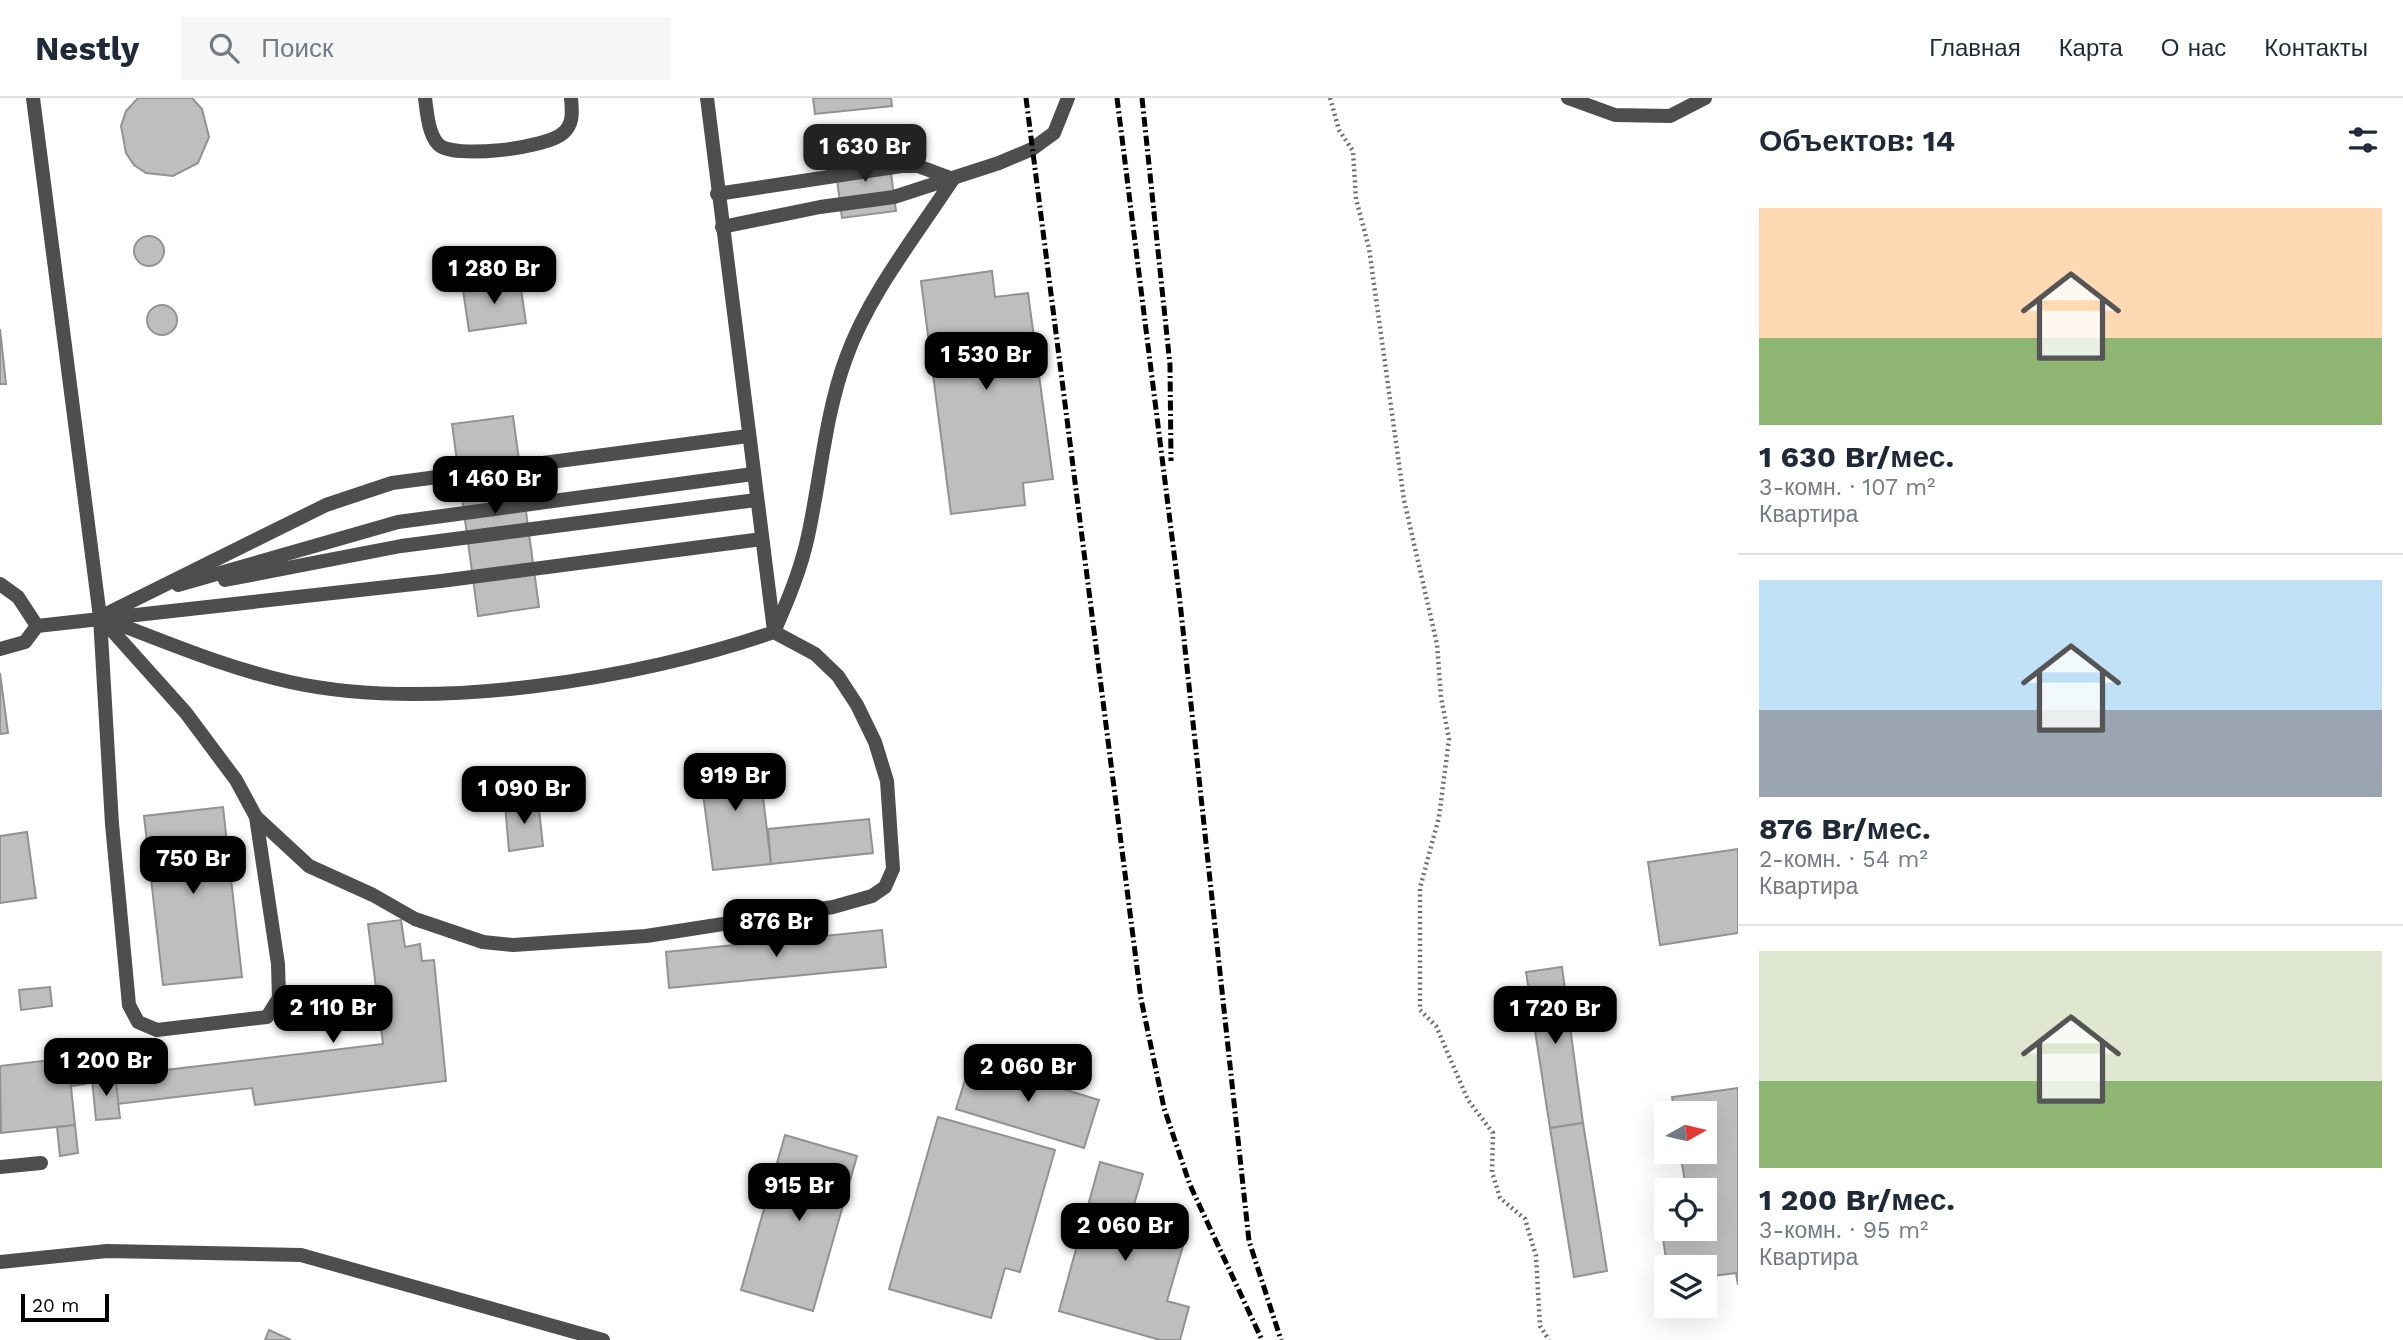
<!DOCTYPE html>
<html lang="ru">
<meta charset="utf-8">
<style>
:root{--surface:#fff;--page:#f6f6f7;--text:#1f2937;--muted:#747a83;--line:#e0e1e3;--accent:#000}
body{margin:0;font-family:"Work Sans",sans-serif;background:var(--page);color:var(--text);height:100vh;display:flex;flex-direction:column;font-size:26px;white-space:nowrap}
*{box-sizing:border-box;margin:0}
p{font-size:23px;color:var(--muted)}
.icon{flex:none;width:38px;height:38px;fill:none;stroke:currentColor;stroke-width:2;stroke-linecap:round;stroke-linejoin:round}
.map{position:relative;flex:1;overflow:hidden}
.side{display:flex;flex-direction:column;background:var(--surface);width:665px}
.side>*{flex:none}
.needle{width:46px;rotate:82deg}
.tools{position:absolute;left:1654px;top:1003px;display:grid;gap:14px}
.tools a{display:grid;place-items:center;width:63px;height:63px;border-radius:0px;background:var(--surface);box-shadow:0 7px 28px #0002;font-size:35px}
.scale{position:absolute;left:21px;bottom:18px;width:88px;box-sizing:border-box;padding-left:7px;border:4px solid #000;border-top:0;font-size:19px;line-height:24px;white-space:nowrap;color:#000;-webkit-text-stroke:5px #fff;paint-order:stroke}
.price{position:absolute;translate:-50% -60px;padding:0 16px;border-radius:14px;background:var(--accent);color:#fff;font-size:23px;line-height:46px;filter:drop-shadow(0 2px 4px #0008)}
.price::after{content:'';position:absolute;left:50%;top:42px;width:21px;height:16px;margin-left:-10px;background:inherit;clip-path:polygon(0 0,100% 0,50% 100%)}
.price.on{background:#222;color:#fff}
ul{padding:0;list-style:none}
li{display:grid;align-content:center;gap:14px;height:371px;padding:0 21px}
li+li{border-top:2px solid var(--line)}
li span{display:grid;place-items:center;height:217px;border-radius:0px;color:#555}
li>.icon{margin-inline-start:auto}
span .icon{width:126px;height:126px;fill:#fffc;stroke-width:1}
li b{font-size:30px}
h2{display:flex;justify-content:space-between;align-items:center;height:84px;padding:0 21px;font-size:30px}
header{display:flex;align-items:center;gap:42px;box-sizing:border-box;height:98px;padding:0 35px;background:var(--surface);border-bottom:2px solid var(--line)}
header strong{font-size:33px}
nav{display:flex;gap:38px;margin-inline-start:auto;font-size:24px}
.search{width:490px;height:63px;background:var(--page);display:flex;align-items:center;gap:18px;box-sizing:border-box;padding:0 24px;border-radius:0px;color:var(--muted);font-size:26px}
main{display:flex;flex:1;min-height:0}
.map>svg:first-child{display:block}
.building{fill:#bebebe;stroke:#929292;stroke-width:2;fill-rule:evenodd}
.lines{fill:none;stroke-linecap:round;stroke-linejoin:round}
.path{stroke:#707070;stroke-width:4.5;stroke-dasharray:2 3.5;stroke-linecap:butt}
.service{stroke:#4e4e4e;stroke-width:14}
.rail{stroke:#000;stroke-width:5;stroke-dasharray:10 3.5 2 3.5;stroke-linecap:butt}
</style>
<header>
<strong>Nestly</strong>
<div class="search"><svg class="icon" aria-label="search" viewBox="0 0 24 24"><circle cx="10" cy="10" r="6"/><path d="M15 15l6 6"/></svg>Поиск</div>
<nav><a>Главная</a><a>Карта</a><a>О нас</a><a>Контакты</a></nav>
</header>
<main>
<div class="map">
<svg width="1738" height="1242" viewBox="0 0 1738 1242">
<rect width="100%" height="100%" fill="#fff"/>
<g class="building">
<path d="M138,0H192L202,11L209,39L198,65L173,78L146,75L134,67L126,55L121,28L126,13Z"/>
<path d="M813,0H891L892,8L815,16Z"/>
<path d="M888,52L896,113L842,120L834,59Z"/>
<circle cx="149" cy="153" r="15"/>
<path d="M992,173L995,199L1028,195L1053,381L1023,385L1025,407L951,416L921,183Z"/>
<path d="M520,184L526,225L469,233L463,192Z"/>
<circle cx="162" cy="222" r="15"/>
<path d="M0,231L6,286H0Z"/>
<path d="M513,318L539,509L478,518L452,326Z"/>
<path d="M0,575L8,635L0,636Z"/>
<path d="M758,657L771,766L713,772L699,665Z"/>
<path d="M538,703L543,748L509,753L505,706Z"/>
<path d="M223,709L242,879L163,887L144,718Z"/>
<path d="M869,721L873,755L771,766L768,731Z"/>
<path d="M27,734L36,800L0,805V738Z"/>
<path d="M1738,751V835L1660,847L1648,764Z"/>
<path d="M401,822L405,849L420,846L422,863L434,862L446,983L255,1007L252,990L118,1006L115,978L383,946L368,826Z"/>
<path d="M882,832L886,869L669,890L666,854Z"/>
<path d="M1562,869L1583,1025L1550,1030L1526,874Z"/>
<path d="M50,889L52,908L21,912L19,892Z"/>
<path d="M83,957L86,986L71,988L68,960Z"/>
<path d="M68,960L75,1027L1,1035L0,968Z"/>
<path d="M971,963L1099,1002L1084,1050L956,1011Z"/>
<path d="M115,978L120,1020L96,1022L92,981Z"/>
<path d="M1738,990V1187L1736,1175L1704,1179V1169H1667L1656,1089L1685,1084L1680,1054H1704V1015H1675L1672,999ZM1666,1092H1704V1130H1666Z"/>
<path d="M938,1019L1055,1052L1020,1174L1005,1170L991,1220L889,1191Z"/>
<path d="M1583,1025L1607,1173L1574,1179L1550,1030Z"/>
<path d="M75,1027L78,1055L60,1058L57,1029Z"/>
<path d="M785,1037L857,1058L813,1213L741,1192Z"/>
<path d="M1100,1064L1143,1076L1133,1110L1154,1116L1149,1123L1187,1134L1167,1203L1189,1209L1180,1242H1160L1059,1213Z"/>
<path d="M269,1232L291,1242H265Z"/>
</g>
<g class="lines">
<path class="path" d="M1330,0L1339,32L1353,53L1356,101L1369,150L1404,402L1437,546L1441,599L1449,641L1439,719L1420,790V912L1436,928L1468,1002L1493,1035L1492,1074L1500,1100L1525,1121L1536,1158L1540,1228L1549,1242"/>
<g class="service">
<path d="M33,0L100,519L112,726L129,907L138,924L157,932L267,919L279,900L278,866L256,719L236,682L186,615L100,519"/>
<path d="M425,0C427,14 428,35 438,46C452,62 548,50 563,35C574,26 572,13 571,0"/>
<path d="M707,0L774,533"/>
<path d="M1568,0L1615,17L1670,18L1705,0"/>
<path d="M717,96L901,68H918L953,81"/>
<path d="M722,129L820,109L894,99L999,65L1032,51L1054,35L1068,0"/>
<path d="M225,482L401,448L756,402"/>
<path d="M0,486L18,499L37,528"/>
<path d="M178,487L398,424L753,376"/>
<path d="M108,515L326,407L392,385L748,338"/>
<path d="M105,521C166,544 226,570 290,584C431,615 639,581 774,534C788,502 801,471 808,438C821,378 825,317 846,260C869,196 916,138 953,81"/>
<path d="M0,551L25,544L37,528L441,483L762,441"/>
<path d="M256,719L309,768L373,797L415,821L483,844L513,847L646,838L833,809L872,798L885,789L893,771L887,683L875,644L857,607L838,578L815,556L774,534"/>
<path d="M0,1069L41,1065"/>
<path d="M0,1164L107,1153L301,1157L603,1242"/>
</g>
<g class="rail">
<path d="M1026,0L1141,901L1164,1010L1190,1087L1262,1242"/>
<path d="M1117,0L1179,495L1249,1143L1281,1242"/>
<path d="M1142,0L1170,267L1171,363"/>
</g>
</g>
</svg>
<div class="tools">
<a><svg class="needle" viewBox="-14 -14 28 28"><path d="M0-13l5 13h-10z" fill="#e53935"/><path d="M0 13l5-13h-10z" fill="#747a83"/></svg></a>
<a><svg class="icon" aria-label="locate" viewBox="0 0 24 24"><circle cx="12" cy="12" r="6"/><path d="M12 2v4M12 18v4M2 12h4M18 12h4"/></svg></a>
<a><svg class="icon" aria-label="layers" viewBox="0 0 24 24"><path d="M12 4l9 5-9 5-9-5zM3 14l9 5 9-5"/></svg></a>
</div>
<div class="scale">20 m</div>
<b class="price on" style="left:865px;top:86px">1 630 Br</b>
<b class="price" style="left:494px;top:208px">1 280 Br</b>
<b class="price" style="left:986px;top:294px">1 530 Br</b>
<b class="price" style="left:495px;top:418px">1 460 Br</b>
<b class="price" style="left:735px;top:715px">919 Br</b>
<b class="price" style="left:524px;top:728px">1 090 Br</b>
<b class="price" style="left:193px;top:798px">750 Br</b>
<b class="price" style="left:776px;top:861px">876 Br</b>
<b class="price" style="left:333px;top:947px">2 110 Br</b>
<b class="price" style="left:1555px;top:948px">1 720 Br</b>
<b class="price" style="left:106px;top:1000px">1 200 Br</b>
<b class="price" style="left:1028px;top:1006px">2 060 Br</b>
<b class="price" style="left:799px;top:1125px">915 Br</b>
<b class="price" style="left:1125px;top:1165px">2 060 Br</b>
</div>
<section class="side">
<h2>Объектов: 14<svg class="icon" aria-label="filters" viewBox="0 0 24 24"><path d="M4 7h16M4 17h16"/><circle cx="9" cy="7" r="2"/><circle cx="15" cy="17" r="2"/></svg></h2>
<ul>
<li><span style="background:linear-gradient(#ffd9b3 60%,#8fb573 0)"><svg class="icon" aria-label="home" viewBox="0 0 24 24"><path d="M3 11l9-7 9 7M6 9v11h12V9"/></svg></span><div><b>1 630 Br/мес.</b><p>3-комн. · 107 m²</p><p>Квартира</p></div></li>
<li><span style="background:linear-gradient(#bfe0f5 60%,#9aa5b1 0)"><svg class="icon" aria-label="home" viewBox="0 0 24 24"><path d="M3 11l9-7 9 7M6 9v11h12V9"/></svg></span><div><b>876 Br/мес.</b><p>2-комн. · 54 m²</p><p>Квартира</p></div></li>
<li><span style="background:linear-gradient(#dfe7d0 60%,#8fb573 0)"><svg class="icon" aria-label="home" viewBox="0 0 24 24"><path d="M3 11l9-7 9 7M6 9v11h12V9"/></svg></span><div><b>1 200 Br/мес.</b><p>3-комн. · 95 m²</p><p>Квартира</p></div></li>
</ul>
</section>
</main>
